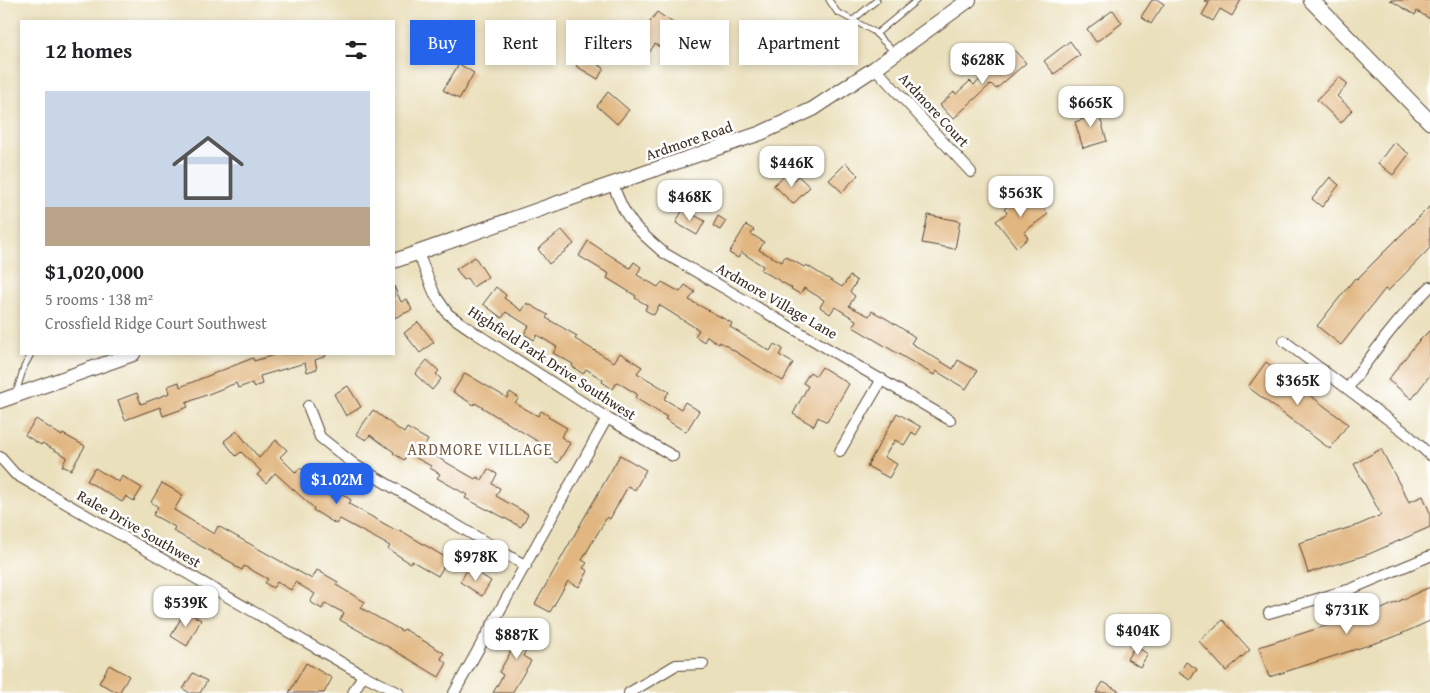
<!DOCTYPE html>
<meta charset="utf-8">
<style>
:root{--surface:#fff;--page:#f6f6f6;--text:#202124;--muted:#757577;--accent:#2563eb}
body{margin:0;font-family:"Gentium Book Plus",serif;background:var(--page);color:var(--text);height:100vh;display:flex;flex-direction:column;font-size:19px;white-space:nowrap}
*{box-sizing:border-box;margin:0}
p{font-size:16px;color:var(--muted)}
.icon{flex:none;width:28px;height:28px;fill:none;stroke:currentColor;stroke-width:2;stroke-linecap:round;stroke-linejoin:round}
.map{position:relative;flex:1;overflow:hidden}
.drawer{position:absolute;left:20px;top:20px;width:375px;height:335px;display:flex;flex-direction:column;background:var(--surface);border-radius:0px;box-shadow:0 2px 8px #0003}
.drawer>*{flex:none}
.guide{position:absolute;left:410px;top:20px;width:475px;height:45px;display:flex;gap:10px}
.price{position:absolute;translate:-50% -42px;padding:0 11px;border-radius:10px;background:#fff;color:#222;font-size:16px;line-height:32px;filter:drop-shadow(0 1px 2px #0008)}
.price::after{content:'';position:absolute;left:50%;top:30px;width:15px;height:11px;margin-left:-8px;background:inherit;clip-path:polygon(0 0,100% 0,50% 100%)}
.price.selected{background:var(--accent);color:#fff}
ul{padding:0;list-style:none}
li{display:grid;align-content:center;gap:10px;height:265px;padding:0 25px}
li span{display:grid;place-items:center;height:155px;border-radius:0px;color:#555}
li>.icon{margin-inline-start:auto}
span .icon{width:90px;height:90px;fill:#fffc;stroke-width:1}
li b{font-size:21px}
h2{display:flex;justify-content:space-between;align-items:center;height:60px;padding:0 25px;font-size:21px}
.chip{padding:0 18px;border-radius:0px;background:var(--surface);box-shadow:0 2px 8px #0003;font-size:18px;line-height:45px}
.chip.selected{background:var(--accent);color:#fff}
.map>svg:first-child{display:block}
.building{fill:#e1b680}
.lines{fill:none;stroke-linecap:round;stroke-linejoin:round}
.service-casing{stroke:#554536;stroke-width:7}
.minor-casing{stroke:#554536;stroke-width:12}
.tertiary-casing{stroke:#554536;stroke-width:16}
.secondary-casing{stroke:#554536;stroke-width:17}
.service{stroke:#fff;stroke-width:5}
.minor{stroke:#fff;stroke-width:10}
.tertiary{stroke:#fff;stroke-width:14}
.secondary{stroke:#fff;stroke-width:15}
.labels{text-anchor:middle;stroke-width:5;stroke-linejoin:round;paint-order:stroke}
.street-label{font-size:15px;fill:#3b2a1e;stroke:#fff}
.neighbourhood-label{font-size:16px;letter-spacing:1px;fill:#755b40;stroke:#fff}
</style>
<div class="map">
<svg width="1430" height="693" viewBox="0 0 1430 693">
<rect width="100%" height="100%" fill="#fff"/>
<filter id="ink" filterUnits="userSpaceOnUse"><feTurbulence type="fractalNoise" baseFrequency=".02" numOctaves="2"/><feDisplacementMap in="SourceGraphic" scale="10" xChannelSelector="R" yChannelSelector="G"/><feConvolveMatrix kernelMatrix="1 2 1 2 8 2 1 2 1" color-interpolation-filters="sRGB"/></filter>
<filter id="wash" filterUnits="userSpaceOnUse"><feTurbulence type="fractalNoise" baseFrequency=".0096" numOctaves="4" result="noise"/><feDisplacementMap in="SourceGraphic" scale="20" xChannelSelector="R" yChannelSelector="G"/><feGaussianBlur stdDeviation="1.12" result="paint"/><feColorMatrix in="noise" values="0 0 0 0 0 0 0 0 0 0 0 0 0 0 0 0 0 1.4 0 .05"/><feComposite in="paint" operator="in"/></filter>
<g filter="url(#wash)">
<rect width="100%" height="100%" fill="#ebe0bc"/>
<g id="blocks">
<g class="building">
<path d="M1152,0H1158L1164,4L1151,24L1141,17Z"/>
<path d="M1204,0H1241L1232,16L1220,9L1213,21L1202,15L1209,3Z"/>
<path d="M1390,0H1430V19L1417,11L1415,15Z"/>
<path d="M1113,10L1122,23L1096,42L1087,29Z"/>
<path d="M657,12L676,25L661,48L655,44L648,54L629,41L642,22L647,26Z"/>
<path d="M830,29L849,41L840,56L820,44Z"/>
<path d="M1070,41L1080,55L1054,74L1044,61Z"/>
<path d="M1014,50L1026,63L996,89L991,84L953,119L940,105L954,92L956,94L970,81L974,85Z"/>
<path d="M582,56L604,68L598,79L576,66Z"/>
<path d="M459,64L474,73L459,99L443,90Z"/>
<path d="M1339,77L1348,84L1337,96L1352,110L1341,123L1317,100Z"/>
<path d="M608,92L629,110L617,124L597,106Z"/>
<path d="M1096,104L1107,141L1083,148L1075,122L1087,118L1084,108Z"/>
<path d="M1394,142L1409,154L1393,175L1378,163Z"/>
<path d="M846,163L858,175L842,192L829,180Z"/>
<path d="M784,176L791,183L798,176L810,187L793,204L774,185Z"/>
<path d="M1330,177L1339,185L1322,207L1312,199Z"/>
<path d="M1029,190L1048,214L1024,232L1028,238L1017,248L996,221L1007,213L1004,209Z"/>
<path d="M1430,206V248L1388,291L1385,289L1341,345L1317,326L1355,278L1357,279Z"/>
<path d="M683,209L705,221L697,235L676,223Z"/>
<path d="M928,215L960,221L955,249L922,243Z"/>
<path d="M718,216L726,221L720,230L713,226Z"/>
<path d="M746,225L754,230L751,234L764,242L759,250L782,262L785,256L804,267L806,265L842,287L850,276L857,281L850,292L855,296L849,306L869,316L872,311L887,319L915,337L911,343L953,369L958,360L977,371L966,389L936,371L934,375L853,327L856,320L835,307L830,314L820,307L824,300L804,288L800,294L791,289L792,288L761,270L763,266L741,252L738,258L729,253Z"/>
<path d="M562,230L574,244L549,264L538,249Z"/>
<path d="M588,241L630,268L634,262L641,267L637,275L658,287L662,282L680,292L685,285L695,292L689,300L732,323L730,327L770,351L774,344L783,349L779,355L793,363L783,381L720,342L719,344L707,336L704,342L695,336L699,330L659,305L654,315L645,310L647,305L635,298L636,296L607,278L609,274L579,256Z"/>
<path d="M475,257L488,277L473,287L467,278L464,280L456,269Z"/>
<path d="M394,286L401,302L407,299L412,310L394,318Z"/>
<path d="M496,287L506,295L504,298L522,311L527,303L548,315L546,318L577,336L575,339L614,362L620,353L642,367L637,373L669,392L664,399L681,409L685,402L699,411L686,432L665,419L667,417L635,398L637,394L617,382L613,389L602,382L603,380L586,369L583,374L572,366L573,364L553,353L557,347L537,335L534,340L524,334L529,326L506,312L502,318L483,304Z"/>
<path d="M418,322L434,342L420,353L404,333Z"/>
<path d="M1430,330V375L1412,399L1388,380L1416,344Z"/>
<path d="M277,354H326V356L315,360L317,369L307,372L305,363L260,376L262,384L253,387L252,383L238,388L236,383L186,403L188,407L163,416L160,407L125,420L118,400L137,393L141,404L170,393L168,386L179,382L180,387L253,358L254,361Z"/>
<path d="M427,360L439,371L436,374L441,379L432,390L415,374Z"/>
<path d="M1266,362L1348,424L1330,449L1248,387Z"/>
<path d="M822,367L849,384L827,422L818,417L814,426L793,414L808,386L803,383L810,372L816,376Z"/>
<path d="M465,373L507,398L510,392L519,398L515,403L538,416L541,411L549,416L548,417L567,428L561,437L570,443L558,463L538,450L542,444L475,403L474,405L453,392Z"/>
<path d="M348,386L361,407L346,416L334,394Z"/>
<path d="M373,410L404,433L407,428L428,440L423,449L475,479L477,477L482,480L488,469L497,474L492,484L500,488L496,496L528,514L521,527L488,509V510L465,498L467,495L437,478L440,474L430,468L431,466L407,453L404,460L393,453L394,452L370,435L366,440L356,434Z"/>
<path d="M897,413L921,427L916,435L912,432L904,445L895,440L884,457L897,464L889,478L867,466Z"/>
<path d="M36,419L62,436L63,434L85,446L71,470L62,466L67,457L42,443L41,445L25,435Z"/>
<path d="M237,431L259,458L276,440L287,450L280,457L296,473L300,468L316,482L313,486L336,500L341,493L351,500L349,504L399,532L400,530L448,559L438,576L412,561L410,563L388,549L390,546L340,519L336,524L313,510L314,508L275,473L266,483L257,475L261,471L241,452L236,456L224,441Z"/>
<path d="M1381,449L1409,502L1423,496L1430,513V527L1369,554L1308,573L1299,543L1358,525L1381,515L1354,464Z"/>
<path d="M620,455L646,470L635,490L628,486L610,519L607,517L582,560L587,563L583,568L588,571L579,587L568,581L550,612L535,604Z"/>
<path d="M95,468L119,482L122,476L142,488L134,501L126,496L122,502L87,481Z"/>
<path d="M162,483L183,495L174,510L214,534L218,526L312,579L317,570L338,582L336,585L365,602L361,608L402,631L404,629L444,653L441,659L447,663L439,677L392,649L340,620L344,613L325,603L322,609L310,602L315,594L295,582L291,590L277,582L273,588L265,583L268,579L244,566L242,570L234,566V564L173,531L175,527L153,515L158,507L151,502Z"/>
<path d="M469,567L491,581L482,596L460,582Z"/>
<path d="M1430,587V621L1394,637L1269,677L1259,647L1373,611V613Z"/>
<path d="M185,611L201,620L187,646L171,636Z"/>
<path d="M1223,620L1250,650L1226,671L1199,641Z"/>
<path d="M525,621L539,629L523,656L531,661L512,693H493L503,675L499,672L517,641L515,640Z"/>
<path d="M1135,646L1148,654L1140,667L1127,659Z"/>
<path d="M1186,662L1197,669L1190,680L1179,673Z"/>
<path d="M306,663L332,678L324,693H289Z"/>
<path d="M109,665L129,676L119,693L99,683Z"/>
<path d="M193,673L207,681L200,693H190L183,689Z"/>
<path d="M1103,682L1122,693H1096Z"/>
</g>
</g>
</g>
<g filter="url(#ink)">
<use href="#blocks" fill-opacity="0" stroke="#554536" stroke-width="1"/>
<g class="lines">
<defs>
<g id="service">
<path d="M829,0L837,12L873,31L895,53"/>
<path d="M853,20L877,0"/>
<path d="M876,34L917,0"/>
<path d="M16,393L24,367L31,354"/>
</g>
<g id="minor">
<path d="M875,68L971,172"/>
<path d="M613,184C625,220 636,229 664,253L950,420"/>
<path d="M418,253L435,295L448,314L477,334L607,418L673,456"/>
<path d="M1284,341L1406,433L1430,455"/>
<path d="M1348,388C1373,353 1398,318 1430,287"/>
<path d="M308,406L320,437L355,465L526,566"/>
<path d="M840,451L882,379"/>
<path d="M0,457L15,474L363,675L399,693"/>
<path d="M1269,613L1351,589L1430,556"/>
<path d="M353,693L363,675"/>
<path d="M454,693L607,418"/>
<path d="M629,693L676,665L703,664"/>
</g>
<g id="tertiary">
<path d="M394,261L589,192L761,133L813,109L875,68L969,0"/>
<path d="M0,401L133,354"/>
</g>
<path id="secondary" d="M1311,0L1430,122"/>
</defs>
<use href="#service" class="service-casing"/>
<use href="#minor" class="minor-casing"/>
<use href="#tertiary" class="tertiary-casing"/>
<use href="#secondary" class="secondary-casing"/>
<use href="#service" class="service"/>
<use href="#minor" class="minor"/>
<use href="#tertiary" class="tertiary"/>
<use href="#secondary" class="secondary"/>
</g>
</g>
<g class="labels">
<g class="street-label">
<text transform="translate(934 110) rotate(47)" y="5">Ardmore Court</text>
<text transform="translate(689 141) rotate(-19)" y="5">Ardmore Road</text>
<text transform="translate(777 301) rotate(30)" y="5">Ardmore Village Lane</text>
<text transform="translate(552 363) rotate(33)" y="5">Highfield Park Drive Southwest</text>
<text transform="translate(139 529) rotate(30)" y="5">Ralee Drive Southwest</text>
</g>
<g class="neighbourhood-label">
<text x="480" y="455">ARDMORE VILLAGE</text>
</g>
</g>
</svg>
<b class="price" style="left:983px;top:85px">$628K</b>
<b class="price" style="left:1091px;top:128px">$665K</b>
<b class="price" style="left:792px;top:188px">$446K</b>
<b class="price" style="left:1021px;top:218px">$563K</b>
<b class="price" style="left:690px;top:222px">$468K</b>
<b class="price" style="left:1298px;top:406px">$365K</b>
<b class="price selected" style="left:337px;top:505px">$1.02M</b>
<b class="price" style="left:476px;top:582px">$978K</b>
<b class="price" style="left:186px;top:628px">$539K</b>
<b class="price" style="left:1347px;top:635px">$731K</b>
<b class="price" style="left:1138px;top:656px">$404K</b>
<b class="price" style="left:517px;top:660px">$887K</b>
<div class="guide">
<a class="chip selected">Buy</a>
<a class="chip">Rent</a>
<a class="chip">Filters</a>
<a class="chip">New</a>
<a class="chip">Apartment</a>
</div>
<section class="drawer">
<h2>12 homes<svg class="icon" aria-label="filters" viewBox="0 0 24 24"><path d="M4 7h16M4 17h16"/><circle cx="9" cy="7" r="2"/><circle cx="15" cy="17" r="2"/></svg></h2>
<ul>
<li><span style="background:linear-gradient(#c9d6e8 75%,#b9a48a 0)"><svg class="icon" aria-label="home" viewBox="0 0 24 24"><path d="M3 11l9-7 9 7M6 9v11h12V9"/></svg></span><div><b>$1,020,000</b><p>5 rooms · 138 m²</p><p>Crossfield Ridge Court Southwest</p></div></li>
</ul>
</section>
</div>
